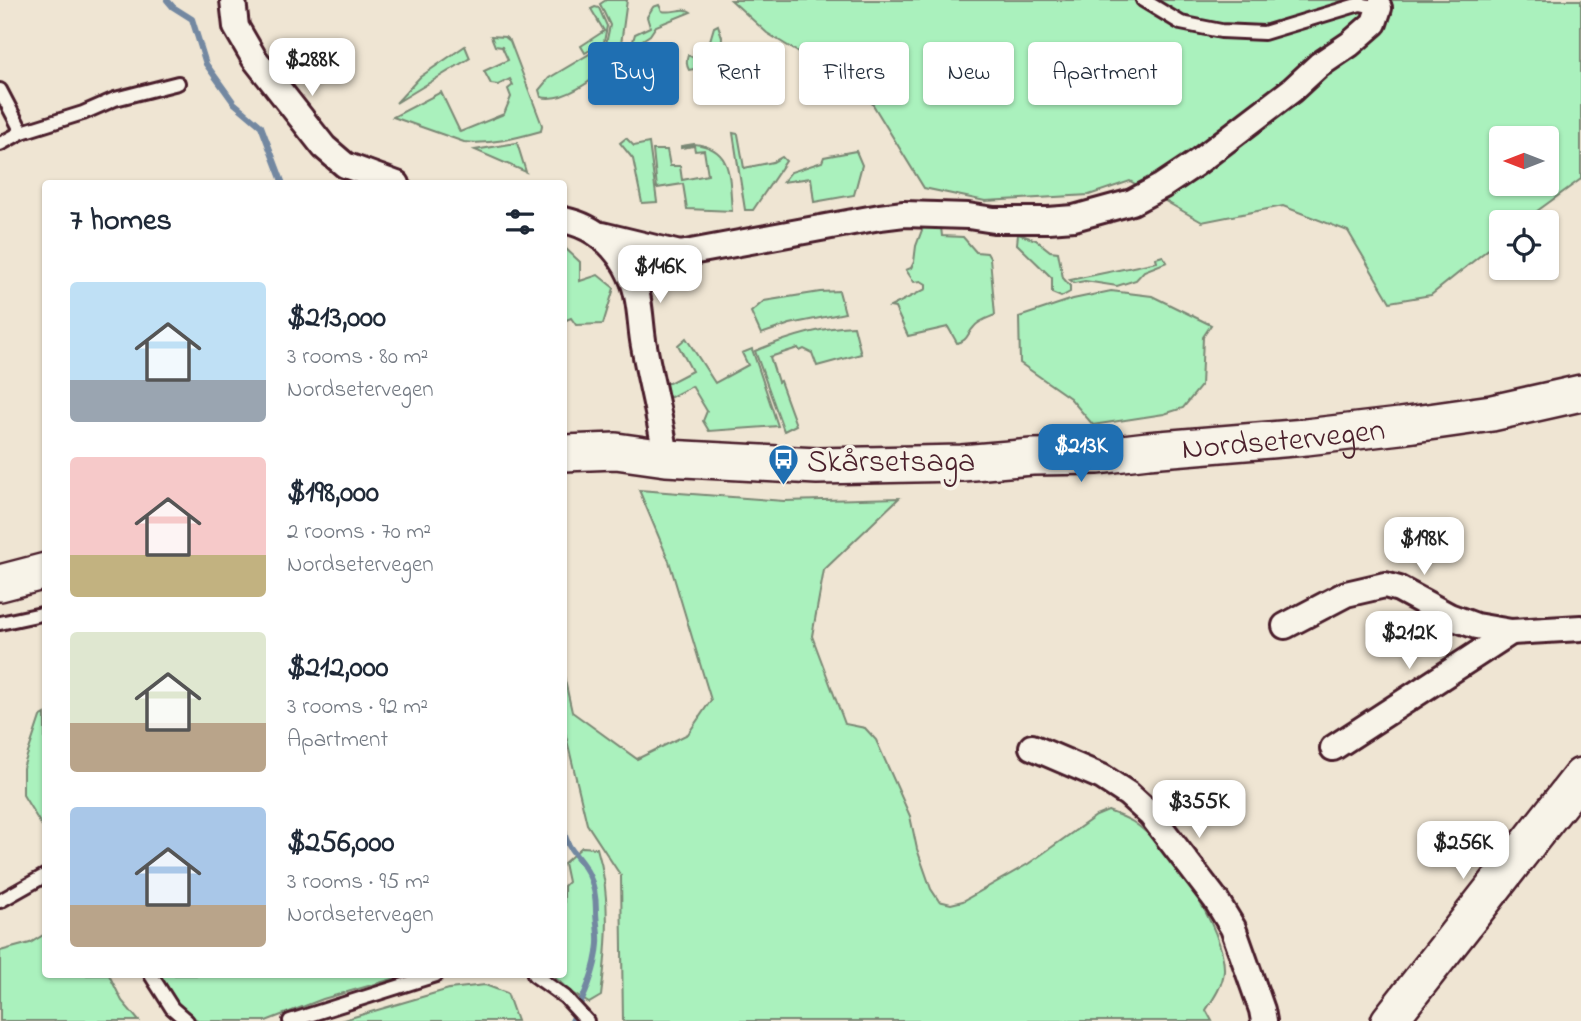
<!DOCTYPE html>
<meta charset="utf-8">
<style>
:root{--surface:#fff;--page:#f2f2f3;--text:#1f2937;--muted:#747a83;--accent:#1f6fb2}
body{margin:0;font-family:"Indie Flower",sans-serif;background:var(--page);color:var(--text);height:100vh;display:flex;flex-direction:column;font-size:26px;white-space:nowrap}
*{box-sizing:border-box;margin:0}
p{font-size:23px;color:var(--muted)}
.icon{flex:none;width:38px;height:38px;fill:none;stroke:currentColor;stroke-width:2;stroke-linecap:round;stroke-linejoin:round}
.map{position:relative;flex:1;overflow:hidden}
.details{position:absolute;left:42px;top:180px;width:525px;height:798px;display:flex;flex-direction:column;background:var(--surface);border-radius:7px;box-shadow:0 2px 5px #0004}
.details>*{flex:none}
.hud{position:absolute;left:588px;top:42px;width:665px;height:63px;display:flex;gap:14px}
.needle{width:46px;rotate:270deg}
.tools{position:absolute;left:1489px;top:126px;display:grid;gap:14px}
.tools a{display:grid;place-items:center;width:70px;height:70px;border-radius:7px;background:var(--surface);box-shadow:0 2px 5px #0004;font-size:35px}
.price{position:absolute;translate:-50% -60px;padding:0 16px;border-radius:14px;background:#fff;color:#222;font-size:23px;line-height:46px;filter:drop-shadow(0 2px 4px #0008)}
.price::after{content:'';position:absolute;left:50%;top:42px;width:21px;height:16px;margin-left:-10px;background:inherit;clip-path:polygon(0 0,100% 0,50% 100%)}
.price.on{background:var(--accent);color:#fff}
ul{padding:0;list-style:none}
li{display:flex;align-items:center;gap:21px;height:175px;padding:0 28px}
li span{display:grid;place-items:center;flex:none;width:196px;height:140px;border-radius:7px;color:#555}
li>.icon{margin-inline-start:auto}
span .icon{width:84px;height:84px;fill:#fffc;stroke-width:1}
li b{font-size:30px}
h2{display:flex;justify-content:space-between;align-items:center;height:84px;padding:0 28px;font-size:30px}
.chip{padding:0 24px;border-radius:7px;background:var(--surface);box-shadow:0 2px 5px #0004;font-size:24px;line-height:63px}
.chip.on{background:var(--accent);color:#fff}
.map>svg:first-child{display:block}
.green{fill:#aaf1bd;stroke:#7a8874;stroke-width:2;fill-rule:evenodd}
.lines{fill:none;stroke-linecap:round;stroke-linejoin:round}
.stream{stroke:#7388a1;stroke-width:6}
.lane-casing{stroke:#4a1f2b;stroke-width:18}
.street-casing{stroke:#4a1f2b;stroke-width:30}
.secondary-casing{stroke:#4a1f2b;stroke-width:40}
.lane{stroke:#f7f3e8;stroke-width:12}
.street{stroke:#f7f3e8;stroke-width:24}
.secondary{stroke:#f7f3e8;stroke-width:35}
.labels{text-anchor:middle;stroke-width:7;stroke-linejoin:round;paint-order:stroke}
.street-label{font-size:32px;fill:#4a1f2b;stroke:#f7f3e8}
.poi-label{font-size:32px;fill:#4a1f2b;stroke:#f7f3e8;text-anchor:start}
</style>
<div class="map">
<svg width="1581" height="1021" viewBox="0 0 1581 1021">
<rect width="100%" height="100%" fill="#efe5d3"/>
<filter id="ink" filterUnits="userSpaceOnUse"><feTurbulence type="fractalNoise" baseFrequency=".0143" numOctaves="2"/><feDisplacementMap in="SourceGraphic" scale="14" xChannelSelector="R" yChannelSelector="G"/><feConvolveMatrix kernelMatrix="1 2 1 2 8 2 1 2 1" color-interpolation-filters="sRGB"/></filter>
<g filter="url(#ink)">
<g class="green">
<path d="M606,0H627L619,59C601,73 566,104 541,97L539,90L549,78L606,44L610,25L600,4Z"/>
<path d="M731,0H1581V179L1522,222H1502L1501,239L1431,295L1390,302L1348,231L1283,206L1202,222L1130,181L1089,195L985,201L924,188L867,95L767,33ZM1502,138H1547V184H1502Z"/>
<path d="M659,5L662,11C673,14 684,6 691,12L656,26L650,35L638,43L633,41L635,34L650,27L647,17L653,7Z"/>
<path d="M595,7L599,8L607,26L604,42L585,53L581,46L604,31L591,9Z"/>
<path d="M718,25L722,37L721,57L727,59L730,73L706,78L705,67L689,70C686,65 686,61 688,55L694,58L706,54L714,27Z"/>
<path d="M491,36L505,37L510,41L542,125L541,131C516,138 490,145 464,142L393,117L441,92L460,132L504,114L511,97L508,89L513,85L510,79L498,85L491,84L484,71L508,60L502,47L495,46Z"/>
<path d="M465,46L470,58L396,103L420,77Z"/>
<path d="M733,133L738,134L744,168L773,162L782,157L786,161L753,210H745Z"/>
<path d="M626,138L634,146L649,143L657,202L642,203L633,159L620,143Z"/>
<path d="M517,143L526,172L475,150L516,143Z"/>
<path d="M694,144C734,148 729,179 732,211L687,209L683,184L657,188L653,150H667L670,166H680L682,180L708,175L704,150L695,151L694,146L681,148V146Z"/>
<path d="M856,151L862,165L854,195L814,202L811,178L783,182L791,172L822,162L824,157Z"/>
<path d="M925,222L941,227L942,236L963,237L976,252L987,253L990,258L995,315C988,318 979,320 974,327C967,334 968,341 957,343L948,327L908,336L895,308L890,307L926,289V284L921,281L914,282L906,270L911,268L914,262L916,246Z"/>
<path d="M1018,234L1036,240L1050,251L1058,252L1063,278L1070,286V292L1061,297L1052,293V278L1017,244Z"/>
<path d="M564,247L580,262V281L598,275L614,288L603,324L576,325L571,318L564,321Z"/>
<path d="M1163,256L1167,262L1144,271L1136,280L1117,286L1085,281L1074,283L1070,280L1157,262L1156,258Z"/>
<path d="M839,291L845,313L790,324L761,334L751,312L764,301L820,292Z"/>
<path d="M1111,291L1152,296L1211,325L1203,337L1201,386L1183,408L1164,414L1093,425L1070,398L1020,363L1019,317L1073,299Z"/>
<path d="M854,326L861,354L817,366L812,353L804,349L800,351L798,348L770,357L778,382L780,381L796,425L784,431L755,351C786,338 820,327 854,326Z"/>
<path d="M686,338L715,383L748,365L742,353L752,349L778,426L709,431L703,421L707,411L692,386L671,397L664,398L660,383H669L692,371L678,345Z"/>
<path d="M639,490L784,501L899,498L824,570L812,636L845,724L865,728L876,740L910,816L917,849L931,889L939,901L951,904L963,901L1028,864L1096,816L1108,811C1116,814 1125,817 1133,822C1167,844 1226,929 1224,971C1223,985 1214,998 1206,1010L1212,1021H623L621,876L587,824L564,728V676L572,712L637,759L688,734L711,700L669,561Z"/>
<path d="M45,714V831L23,795V768L40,717Z"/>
<path d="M582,847L597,848C612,896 607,947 601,996L589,1003L572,993L552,975H564V886L568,882L564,863Z"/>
<path d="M45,934L46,975H109L122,1001L139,1021H0V951L30,943Z"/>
<path d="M160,975H407L323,999L266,1021H200L189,1016L180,1006Z"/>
<path d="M485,985L507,993L517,1021H340L449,989Z"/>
</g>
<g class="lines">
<g class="stream">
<path d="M167,0L173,7L192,19L206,64L234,103L261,126L283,184"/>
<path d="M564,829C565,849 581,857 589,875C595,887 596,898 596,911C596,922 599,933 598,944C596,971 584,997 572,1021"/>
</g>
<defs>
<g id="lane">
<path d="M1143,0L1181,23L1221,31L1264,33L1360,4L1379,8"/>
<path d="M0,90L22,132L83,113L115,99L178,83"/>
<path d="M0,144L22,132"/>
<path d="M0,623L46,613"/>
<path d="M0,901L46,875"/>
<path d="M151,975L172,1008L187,1021"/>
<path d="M534,975L565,997L587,1021"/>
<path d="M290,1021L436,975"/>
</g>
<g id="street">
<path d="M233,0L236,27L254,58L324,147L345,165L397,184"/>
<path d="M564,220C597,227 620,249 633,281C641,301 640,326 644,346C651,384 661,420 666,458"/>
<path d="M602,235L680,254"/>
<path d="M634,283L680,254L880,217L904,214L968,216L994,220H1048L1074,218L1132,202L1162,186L1195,164L1292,90L1319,65L1350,44L1374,23L1379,8"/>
<path d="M1285,626L1346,594L1385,585L1399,589L1449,616L1476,626L1511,632L1581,628"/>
<path d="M1032,747L1102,777L1128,794L1151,815L1216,900L1233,928L1262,1010L1264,1021"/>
<path d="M1333,748L1511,632"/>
</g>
<g id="secondary">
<path id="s1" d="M564,453L616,451L666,458L817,466L962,463L1032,457L1098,456L1148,450L1306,437L1400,426L1492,413L1581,393"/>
<path d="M0,583L46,571"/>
<path d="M1389,1021L1581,776"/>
</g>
</defs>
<use href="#lane" class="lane-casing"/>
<use href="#street" class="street-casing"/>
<use href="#secondary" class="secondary-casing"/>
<use href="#lane" class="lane"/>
<use href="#street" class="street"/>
<use href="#secondary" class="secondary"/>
</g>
</g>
<defs>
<symbol id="bus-pin" viewBox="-11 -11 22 30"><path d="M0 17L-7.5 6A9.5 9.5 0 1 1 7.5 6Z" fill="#1f6fb2" stroke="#f7f3e8"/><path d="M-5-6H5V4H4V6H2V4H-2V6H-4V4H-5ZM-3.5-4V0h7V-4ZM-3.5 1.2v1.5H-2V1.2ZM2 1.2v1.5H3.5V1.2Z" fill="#fff"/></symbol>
</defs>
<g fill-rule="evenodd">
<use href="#bus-pin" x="766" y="442" width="35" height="47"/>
</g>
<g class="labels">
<g class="street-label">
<text dy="11" stroke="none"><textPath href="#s1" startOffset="721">Nordsetervegen</textPath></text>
</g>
<g class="poi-label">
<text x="807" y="471">Skårsetsaga</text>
</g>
</g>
</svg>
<div class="tools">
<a><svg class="needle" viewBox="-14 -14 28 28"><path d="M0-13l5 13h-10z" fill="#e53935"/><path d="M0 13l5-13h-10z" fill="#747a83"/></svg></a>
<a><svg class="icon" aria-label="locate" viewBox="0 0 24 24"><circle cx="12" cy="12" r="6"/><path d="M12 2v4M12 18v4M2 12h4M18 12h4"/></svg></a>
</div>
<b class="price" style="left:312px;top:98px">$288K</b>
<b class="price" style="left:660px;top:305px">$146K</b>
<b class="price on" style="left:1081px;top:484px">$213K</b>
<b class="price" style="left:1424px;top:577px">$198K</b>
<b class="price" style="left:1409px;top:671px">$212K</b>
<b class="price" style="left:1199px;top:840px">$355K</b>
<b class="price" style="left:1463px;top:881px">$256K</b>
<div class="hud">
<a class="chip on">Buy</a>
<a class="chip">Rent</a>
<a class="chip">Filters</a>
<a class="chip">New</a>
<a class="chip">Apartment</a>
</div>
<section class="details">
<h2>7 homes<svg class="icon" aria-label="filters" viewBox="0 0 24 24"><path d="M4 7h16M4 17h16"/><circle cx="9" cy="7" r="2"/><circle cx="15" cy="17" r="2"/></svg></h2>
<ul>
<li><span style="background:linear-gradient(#bfe0f5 70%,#9aa5b1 0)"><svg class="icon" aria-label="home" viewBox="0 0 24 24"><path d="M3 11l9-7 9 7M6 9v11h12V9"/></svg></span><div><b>$213,000</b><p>3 rooms · 80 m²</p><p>Nordsetervegen</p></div></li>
<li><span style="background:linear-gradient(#f6c9c9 70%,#c2b280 0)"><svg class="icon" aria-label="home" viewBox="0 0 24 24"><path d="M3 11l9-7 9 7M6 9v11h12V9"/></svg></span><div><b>$198,000</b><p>2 rooms · 70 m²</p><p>Nordsetervegen</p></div></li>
<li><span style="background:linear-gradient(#dfe7d0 65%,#b9a48a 0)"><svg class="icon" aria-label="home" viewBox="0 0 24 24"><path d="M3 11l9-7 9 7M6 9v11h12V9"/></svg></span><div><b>$212,000</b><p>3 rooms · 92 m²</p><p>Apartment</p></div></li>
<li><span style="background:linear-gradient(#a9c7e8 70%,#b9a48a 0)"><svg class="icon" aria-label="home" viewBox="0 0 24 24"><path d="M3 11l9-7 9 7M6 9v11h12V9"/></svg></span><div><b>$256,000</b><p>3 rooms · 95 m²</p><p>Nordsetervegen</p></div></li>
</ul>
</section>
</div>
